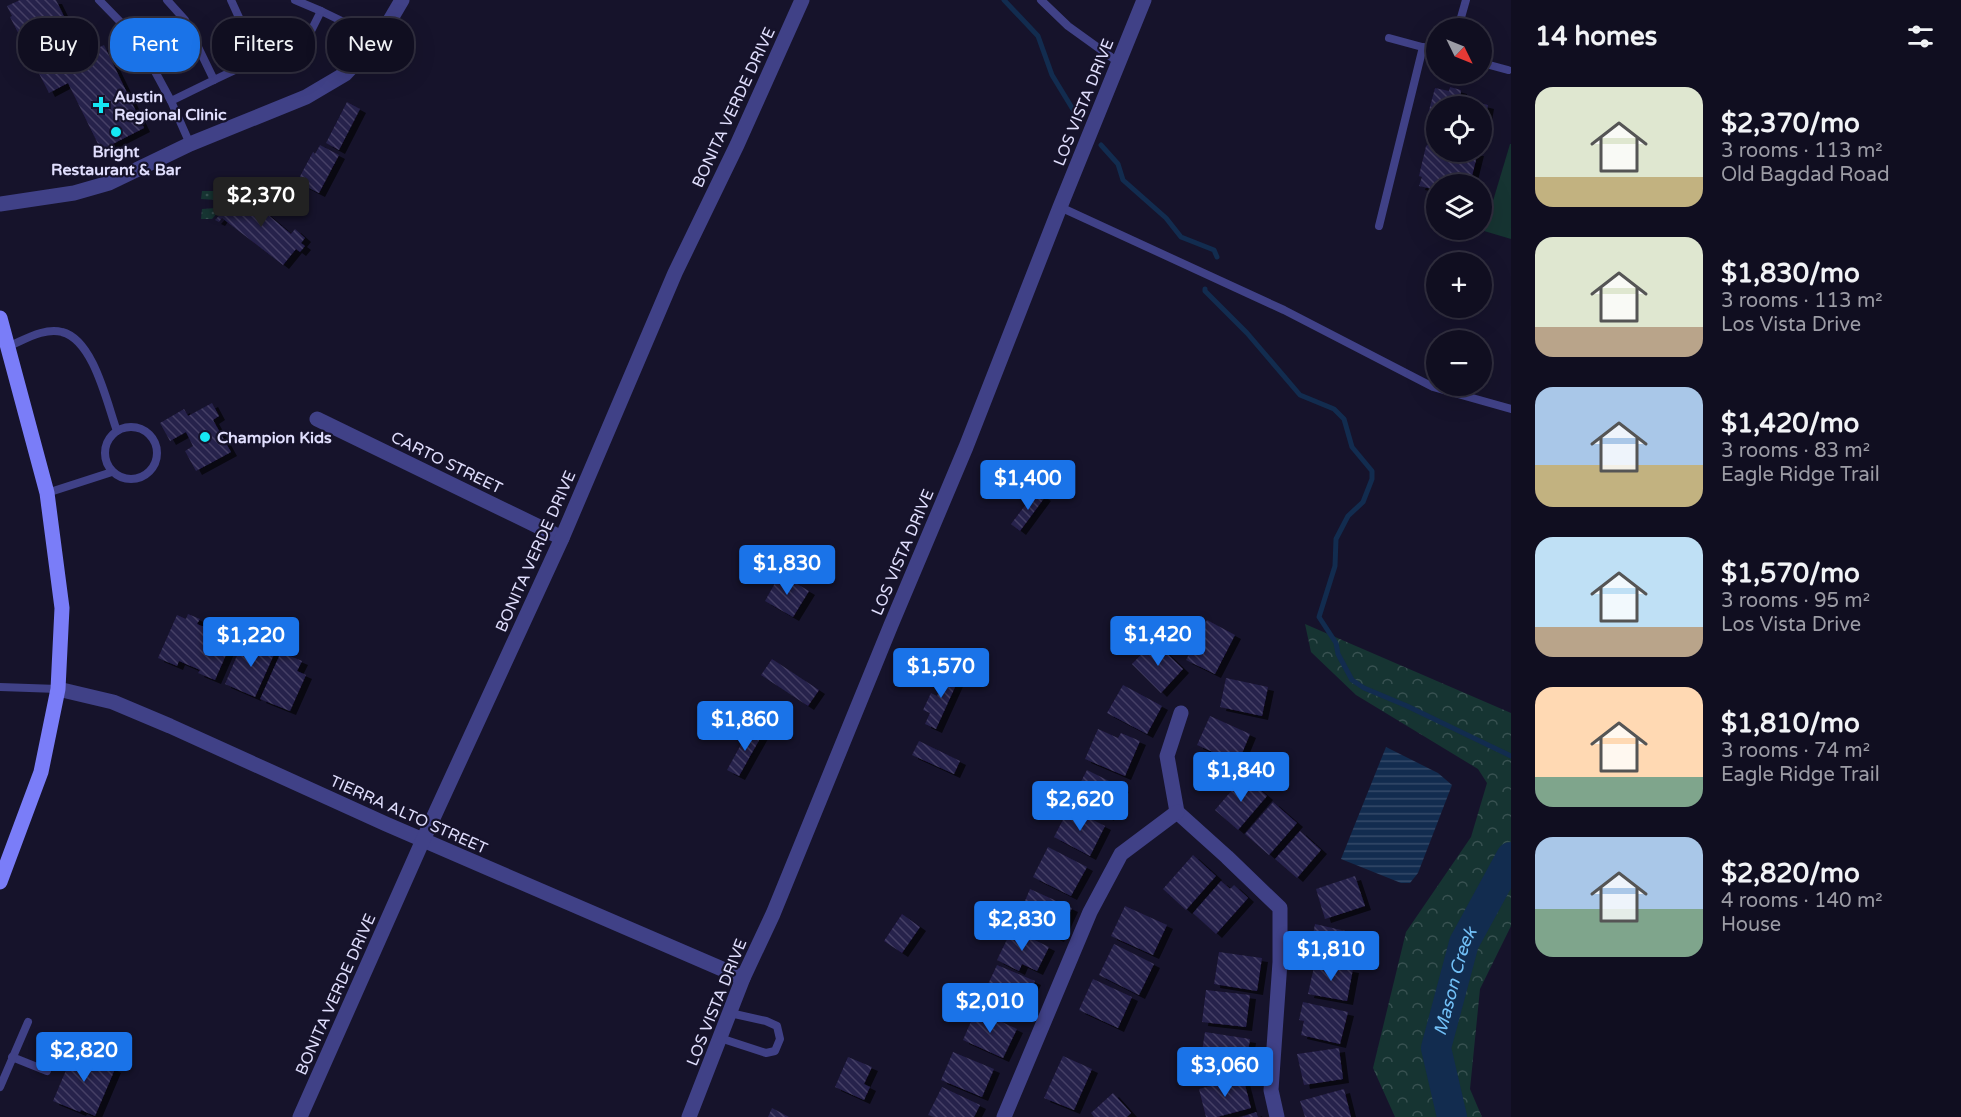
<!DOCTYPE html>
<meta charset="utf-8">
<style>
:root{--surface:#100e20;--page:#191729;--text:#f1f3f6;--muted:#9c9ca5;--line:#302e3e;--accent:#1a73e8}
body{margin:0;font-family:"Varela Round",sans-serif;background:var(--page);color:var(--text);height:100vh;display:flex;flex-direction:column;font-size:22px;white-space:nowrap}
*{box-sizing:border-box;margin:0}
p{font-size:20px;color:var(--muted)}
.icon{flex:none;width:33px;height:33px;fill:none;stroke:currentColor;stroke-width:2;stroke-linecap:round;stroke-linejoin:round}
.map{position:relative;flex:1;overflow:hidden}
.details{display:flex;flex-direction:column;background:var(--surface);width:450px}
.details>*{flex:none}
.guide{position:absolute;left:18px;top:18px;width:570px;height:54px;display:flex;gap:12px}
.needle{width:39px;rotate:133deg}
.controls{position:absolute;left:1426px;top:18px;display:grid;gap:12px}
.controls a{display:grid;place-items:center;width:66px;height:66px;border-radius:50%;background:var(--surface);box-shadow:0 6px 24px #0002,0 0 0 2px var(--line);font-size:30px}
.price{position:absolute;translate:-50% -51px;padding:0 14px;border-radius:6px;background:var(--accent);color:#fff;font-size:20px;line-height:39px;filter:drop-shadow(0 2px 3px #0008)}
.price::after{content:'';position:absolute;left:50%;top:36px;width:18px;height:14px;margin-left:-9px;background:inherit;clip-path:polygon(0 0,100% 0,50% 100%)}
.price.on{background:#222;color:#fff}
ul{padding:0;list-style:none}
li{display:flex;align-items:center;gap:18px;height:150px;padding:0 24px}
li span{display:grid;place-items:center;flex:none;width:168px;height:120px;border-radius:18px;color:#555}
li>.icon{margin-inline-start:auto}
span .icon{width:72px;height:72px;fill:#fffc;stroke-width:1}
li b{font-size:26px}
h2{display:flex;justify-content:space-between;align-items:center;height:72px;padding:0 24px;font-size:26px}
.tag{padding:0 21px;border-radius:24px;background:var(--surface);box-shadow:0 6px 24px #0002,0 0 0 2px var(--line);font-size:21px;line-height:54px}
.tag.on{background:var(--accent);color:#fff}
main{display:flex;flex:1;min-height:0}
.map>svg:first-child{display:block}
.grass{fill:url(#grass-dots)}
.forest{fill:url(#forest-crowns)}
.garden{fill:#163432}
.water{fill:url(#water-rules)}
.lines{fill:none;stroke-linecap:round;stroke-linejoin:round}
.stream{stroke:#122c4f;stroke-width:5}
.river{stroke:#122c4f;stroke-width:30}
.building{fill:url(#building-back-hatch);filter:url(#shadow)}
.service{stroke:#404187;stroke-width:8}
.minor{stroke:#404187;stroke-width:15}
.secondary{stroke:#7a7df8;stroke-width:15}
.poi-dot{fill:#15e7f3;stroke:#16132b;stroke-width:2}
.labels{text-anchor:middle;stroke-width:4.5;stroke-linejoin:round;paint-order:stroke}
.poi-label{font-size:16px;font-weight:bold;fill:#e0defd;stroke:#16132b;text-anchor:start}
.street-label{font-size:16px;fill:#e0defd;stroke:#16132b}
.water-label{font-size:18px;font-style:italic;fill:#72c0f7;stroke:#16132b}
</style>
<main>
<div class="map">
<svg width="1511" height="1117" viewBox="0 0 1511 1117">
<defs>
<pattern id="grass-dots" width="8" height="8" patternUnits="userSpaceOnUse" patternTransform="scale(1.5)"><rect width="8" height="8" fill="#163432"/><path d="M2 2h.1M6 6h.1" fill="none" stroke="#385151" stroke-width="1.8" stroke-linecap="round"/></pattern>
<pattern id="forest-crowns" width="20" height="18" patternUnits="userSpaceOnUse" patternTransform="scale(1.5)"><rect width="20" height="18" fill="#163432"/><path d="M2 6a3 3 0 1 1 6 0M12 15a3 3 0 1 1 6 0" fill="none" stroke="#385151"/></pattern>
<pattern id="water-rules" width="6" height="5" patternUnits="userSpaceOnUse" patternTransform="scale(1.5)"><rect width="6" height="5" fill="#122c4f"/><path d="M0 2.5h6" fill="none" stroke="#344a69"/></pattern>
<pattern id="building-back-hatch" width="6" height="6" patternUnits="userSpaceOnUse" patternTransform="scale(1.5)"><rect width="6" height="6" fill="#26204b"/><path d="M-1 5l2 2M0 0l6 6M5-1l2 2" fill="none" stroke="#454066"/></pattern>
<filter id="shadow"><feDropShadow dx="6" dy="4" stdDeviation="0" flood-color="#0009"/></filter>
</defs>
<rect width="100%" height="100%" fill="#16132b"/>
<path class="grass" d="M217,181L230,199L212,219H201L202,209L216,208V200L201,199L202,191H216Z"/>
<path class="forest" d="M1305,624L1511,713V926L1480,989L1470,1089L1482,1117H1395L1373,1068L1406,932L1471,837L1487,783L1478,769L1356,695L1311,652Z"/>
<path class="garden" d="M1510,144H1511V239L1484,231Z"/>
<path class="water" d="M1386,747L1438,773L1452,785L1418,873L1410,883H1401L1341,859Z"/>
<g class="lines">
<g class="stream">
<path d="M1004,0L1038,36L1052,75L1080,121"/>
<path d="M1101,145L1118,164L1123,180L1166,218L1181,237L1214,250L1217,257"/>
<path d="M1205,289V291L1247,333L1300,395L1334,409L1344,419L1352,447L1372,471V479L1363,502L1348,516L1336,539L1335,566L1319,617L1336,643L1338,654L1352,680L1364,688L1407,706L1511,756"/>
</g>
<path class="river" id="s1" d="M1452,1117L1436,1048L1464,943L1511,857"/>
</g>
<g class="building">
<path d="M20,0H56L83,55L104,45L144,128L101,150L68,83L49,93L10,17L12,16L7,6Z"/>
<path d="M1450,87L1461,90L1460,98L1488,105L1483,134L1482,106H1437V116L1428,114L1435,88L1449,91Z"/>
<path d="M347,102L360,109L339,150L326,143Z"/>
<path d="M1436,117L1437,152H1478L1470,184H1437V190L1419,186L1422,177L1419,176L1426,146L1430,143Z"/>
<path d="M320,145L339,155L319,193L297,182L313,152L315,154Z"/>
<path d="M241,192L291,234L295,229L305,238L301,243L305,246L300,252L296,249L283,265L222,218L219,222L215,220L227,207L224,205L230,199L235,193L238,195Z"/>
<path d="M212,403L219,416L213,420L231,452L196,471L185,451L193,446L186,432L170,441L160,423L184,409L188,416Z"/>
<path d="M1036,491L1045,497L1020,531L1011,524Z"/>
<path d="M780,574L809,591L793,617L765,601Z"/>
<path d="M188,614L200,619L197,624L213,631L216,626L227,631L225,636L233,639L215,680L198,673L200,670L179,661L177,666L158,658L177,615L186,619Z"/>
<path d="M1207,620L1235,635L1215,674L1186,660Z"/>
<path d="M254,640L276,650L255,697L225,684L241,646L250,650Z"/>
<path d="M1154,641L1183,669L1161,693L1132,664Z"/>
<path d="M281,652L302,661L297,671L306,675L290,711L260,699Z"/>
<path d="M772,659L819,690L808,706L761,675Z"/>
<path d="M949,669L961,674L936,729L925,724L930,713L923,710L931,693L937,696Z"/>
<path d="M1226,678L1268,687L1262,716L1220,707Z"/>
<path d="M1123,685L1162,706L1147,734L1107,713Z"/>
<path d="M1210,716L1250,734L1238,763L1197,745Z"/>
<path d="M750,728L762,735L739,776L727,770Z"/>
<path d="M1098,729L1118,738L1121,733L1140,741L1125,776L1085,759Z"/>
<path d="M919,741L960,761L954,774L912,755Z"/>
<path d="M1087,770L1123,788L1108,817L1072,799Z"/>
<path d="M1244,776L1267,796L1238,830L1215,810Z"/>
<path d="M1273,802L1297,823L1269,855L1245,834Z"/>
<path d="M1069,808L1105,826L1090,856L1054,837Z"/>
<path d="M1300,831L1321,850L1297,878L1275,859Z"/>
<path d="M1048,847L1087,867L1071,896L1033,877Z"/>
<path d="M1193,855L1216,876L1186,910L1163,889Z"/>
<path d="M1355,876L1365,906L1325,919L1316,889Z"/>
<path d="M1221,881L1230,889L1234,885L1248,898L1216,934L1193,913Z"/>
<path d="M1030,889L1072,908L1058,938L1017,920Z"/>
<path d="M1125,906L1167,925L1153,955L1111,936Z"/>
<path d="M902,914L920,927L902,953L884,941Z"/>
<path d="M1315,924L1363,935L1356,965L1315,956L1319,941L1312,940Z"/>
<path d="M1012,929L1049,947L1037,971L1022,964L1019,971L997,960Z"/>
<path d="M1114,944L1154,964L1139,995L1099,975Z"/>
<path d="M1219,952L1262,958L1257,991L1214,984Z"/>
<path d="M1315,962L1353,969L1347,1001L1308,994Z"/>
<path d="M997,965L1035,981L1021,1012L983,995Z"/>
<path d="M1093,979L1132,997L1118,1028L1079,1010Z"/>
<path d="M1206,990L1250,995L1246,1027L1202,1022Z"/>
<path d="M1303,1002L1348,1012L1340,1044L1301,1035L1304,1021L1299,1020Z"/>
<path d="M976,1010L1017,1029L1003,1058L963,1040Z"/>
<path d="M1205,1032L1250,1039L1245,1070L1200,1064Z"/>
<path d="M1339,1048L1343,1079L1304,1085L1297,1054Z"/>
<path d="M75,1049L85,1053L86,1049L92,1052L90,1055L115,1069L95,1116L81,1110L80,1112L53,1101Z"/>
<path d="M953,1052L994,1069L982,1097L941,1080Z"/>
<path d="M1063,1056L1092,1069L1074,1110L1044,1098Z"/>
<path d="M848,1057L872,1067L864,1084L870,1087L864,1100L835,1087Z"/>
<path d="M1243,1077L1251,1108L1217,1117H1206L1199,1089Z"/>
<path d="M942,1087L980,1105L974,1117H934L928,1115Z"/>
<path d="M1344,1089L1351,1117H1305L1300,1101Z"/>
<path d="M1113,1093L1131,1113L1127,1117H1094L1091,1113Z"/>
<path d="M772,1108L789,1117H768Z"/>
<path d="M1256,1112L1258,1117H1242Z"/>
</g>
<g class="lines">
<g class="service">
<path d="M99,0L138,40L171,101L190,144"/>
<path d="M167,0L185,20L214,80L309,35L321,11L379,39"/>
<path d="M231,0L258,59"/>
<path d="M295,0L321,11"/>
<path d="M1041,0L1068,26L1118,62"/>
<path d="M1458,28L1466,0"/>
<path d="M1389,38L1437,51"/>
<path d="M1482,63L1508,70"/>
<path d="M171,101L214,80"/>
<path d="M1060,207L1284,310L1433,387L1511,409"/>
<path d="M1379,226L1423,47"/>
<path d="M9,346C24,340 45,327 62,332C94,340 107,404 117,431"/>
<circle cx="131" cy="453" r="26"/>
<path d="M47,493L112,472"/>
<path d="M0,687L58,689"/>
<path d="M720,1038L766,1053L775,1051L780,1039L777,1026L766,1021L730,1013"/>
<path d="M12,1057L47,1071"/>
<path d="M0,1087L28,1022"/>
</g>
<g class="minor">
<path d="M0,204L74,193L109,183L190,144L306,97L345,74L363,55L379,39L402,0"/>
<path d="M317,419L562,538"/>
<path d="M58,689L113,702L170,726L386,824L743,978"/>
<path d="M1181,713L1167,756L1177,812L1227,857L1280,908V962L1271,1090L1277,1117"/>
<path d="M300,1117L423,840L562,538L675,273L737,145L802,0"/>
<path d="M689,1117L743,978L773,914L891,625L966,447L1060,207L1144,0"/>
<path d="M1004,1117L1090,912L1121,854L1177,812"/>
</g>
<path class="secondary" d="M0,318L47,493L62,608L58,689L41,772L0,882"/>
</g>
<g class="poi-dot">
<path d="M98 96h6v6h6v6h-6v6h-6v-6h-6v-6h6z"/>
<circle cx="116" cy="132" r="6"/>
<circle cx="205" cy="437" r="6"/>
</g>
<g class="labels">
<g class="poi-label">
<text x="114" y="102">Austin<tspan x="114" dy="18">Regional Clinic</tspan></text>
<text x="116" y="157" text-anchor="middle">Bright<tspan x="116" dy="18">Restaurant &amp; Bar</tspan></text>
<text x="217" y="443">Champion Kids</text>
</g>
<g class="street-label">
<text transform="translate(1083 102) rotate(-68)" y="6">LOS VISTA DRIVE</text>
<text transform="translate(733 107) rotate(-65)" y="6">BONITA VERDE DRIVE</text>
<text transform="translate(447 462) rotate(26)" y="6">CARTO STREET</text>
<text transform="translate(535 551) rotate(-66)" y="6">BONITA VERDE DRIVE</text>
<text transform="translate(902 552) rotate(-67)" y="6">LOS VISTA DRIVE</text>
<text transform="translate(409 814) rotate(24)" y="6">TIERRA ALTO STREET</text>
<text transform="translate(335 994) rotate(-66)" y="6">BONITA VERDE DRIVE</text>
<text transform="translate(716 1002) rotate(-68)" y="6">LOS VISTA DRIVE</text>
</g>
<g class="water-label">
<text dy="6" stroke="none"><textPath href="#s1" startOffset="140">Mason Creek</textPath></text>
</g>
</g>
</svg>
<div class="controls">
<a><svg class="needle" viewBox="-14 -14 28 28"><path d="M0-13l5 13h-10z" fill="#e53935"/><path d="M0 13l5-13h-10z" fill="#9c9ca5"/></svg></a>
<a><svg class="icon" aria-label="locate" viewBox="0 0 24 24"><circle cx="12" cy="12" r="6"/><path d="M12 2v4M12 18v4M2 12h4M18 12h4"/></svg></a>
<a><svg class="icon" aria-label="layers" viewBox="0 0 24 24"><path d="M12 4l9 5-9 5-9-5zM3 14l9 5 9-5"/></svg></a>
<a>+</a>
<a>−</a>
</div>
<b class="price on" style="left:261px;top:228px">$2,370</b>
<b class="price" style="left:1028px;top:511px">$1,400</b>
<b class="price" style="left:787px;top:596px">$1,830</b>
<b class="price" style="left:1158px;top:667px">$1,420</b>
<b class="price" style="left:251px;top:668px">$1,220</b>
<b class="price" style="left:941px;top:699px">$1,570</b>
<b class="price" style="left:745px;top:752px">$1,860</b>
<b class="price" style="left:1241px;top:803px">$1,840</b>
<b class="price" style="left:1080px;top:832px">$2,620</b>
<b class="price" style="left:1022px;top:952px">$2,830</b>
<b class="price" style="left:1331px;top:982px">$1,810</b>
<b class="price" style="left:990px;top:1034px">$2,010</b>
<b class="price" style="left:84px;top:1083px">$2,820</b>
<b class="price" style="left:1225px;top:1098px">$3,060</b>
<div class="guide">
<a class="tag">Buy</a>
<a class="tag on">Rent</a>
<a class="tag">Filters</a>
<a class="tag">New</a>
</div>
</div>
<section class="details">
<h2>14 homes<svg class="icon" aria-label="filters" viewBox="0 0 24 24"><path d="M4 7h16M4 17h16"/><circle cx="9" cy="7" r="2"/><circle cx="15" cy="17" r="2"/></svg></h2>
<ul>
<li><span style="background:linear-gradient(#dfe7d0 75%,#c2b280 0)"><svg class="icon" aria-label="home" viewBox="0 0 24 24"><path d="M3 11l9-7 9 7M6 9v11h12V9"/></svg></span><div><b>$2,370/mo</b><p>3 rooms · 113 m²</p><p>Old Bagdad Road</p></div></li>
<li><span style="background:linear-gradient(#dfe7d0 75%,#b9a48a 0)"><svg class="icon" aria-label="home" viewBox="0 0 24 24"><path d="M3 11l9-7 9 7M6 9v11h12V9"/></svg></span><div><b>$1,830/mo</b><p>3 rooms · 113 m²</p><p>Los Vista Drive</p></div></li>
<li><span style="background:linear-gradient(#a9c7e8 65%,#c2b280 0)"><svg class="icon" aria-label="home" viewBox="0 0 24 24"><path d="M3 11l9-7 9 7M6 9v11h12V9"/></svg></span><div><b>$1,420/mo</b><p>3 rooms · 83 m²</p><p>Eagle Ridge Trail</p></div></li>
<li><span style="background:linear-gradient(#bfe0f5 75%,#b9a48a 0)"><svg class="icon" aria-label="home" viewBox="0 0 24 24"><path d="M3 11l9-7 9 7M6 9v11h12V9"/></svg></span><div><b>$1,570/mo</b><p>3 rooms · 95 m²</p><p>Los Vista Drive</p></div></li>
<li><span style="background:linear-gradient(#ffd9b3 75%,#7fa58c 0)"><svg class="icon" aria-label="home" viewBox="0 0 24 24"><path d="M3 11l9-7 9 7M6 9v11h12V9"/></svg></span><div><b>$1,810/mo</b><p>3 rooms · 74 m²</p><p>Eagle Ridge Trail</p></div></li>
<li><span style="background:linear-gradient(#a9c7e8 60%,#7fa58c 0)"><svg class="icon" aria-label="home" viewBox="0 0 24 24"><path d="M3 11l9-7 9 7M6 9v11h12V9"/></svg></span><div><b>$2,820/mo</b><p>4 rooms · 140 m²</p><p>House</p></div></li>
</ul>
</section>
</main>
